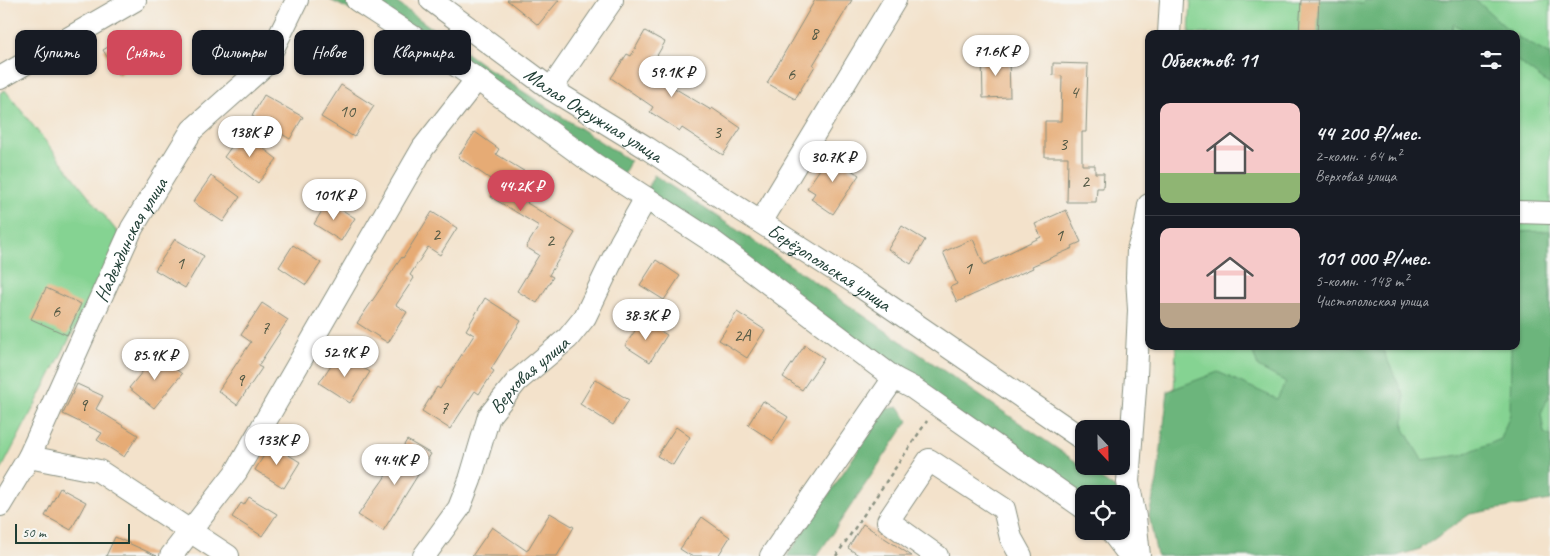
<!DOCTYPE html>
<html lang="ru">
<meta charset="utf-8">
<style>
:root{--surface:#171b24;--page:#20242c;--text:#f1f3f6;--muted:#9ea1a6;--line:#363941;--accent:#d1495b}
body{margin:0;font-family:Caveat,sans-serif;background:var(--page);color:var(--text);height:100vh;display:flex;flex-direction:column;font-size:19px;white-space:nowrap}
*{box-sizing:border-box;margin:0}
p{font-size:16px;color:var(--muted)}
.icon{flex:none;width:28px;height:28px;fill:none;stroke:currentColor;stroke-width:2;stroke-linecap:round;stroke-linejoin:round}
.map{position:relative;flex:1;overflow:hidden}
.panel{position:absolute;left:1145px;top:30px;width:375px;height:320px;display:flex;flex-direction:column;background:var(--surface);border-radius:10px;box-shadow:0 1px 4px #0004}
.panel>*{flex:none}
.hud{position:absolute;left:15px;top:30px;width:475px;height:45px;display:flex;gap:10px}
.needle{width:32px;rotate:158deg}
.buttons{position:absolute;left:1075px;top:420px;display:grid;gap:10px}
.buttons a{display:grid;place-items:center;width:55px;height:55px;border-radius:10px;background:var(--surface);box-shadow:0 1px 4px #0004;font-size:25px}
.scale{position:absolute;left:15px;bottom:12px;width:115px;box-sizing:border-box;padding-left:5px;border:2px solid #1f3d34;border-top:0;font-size:14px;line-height:18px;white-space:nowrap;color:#1f3d34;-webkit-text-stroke:4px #f6f6f2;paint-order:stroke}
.price{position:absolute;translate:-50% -42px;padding:0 11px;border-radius:18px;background:#fff;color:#222;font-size:16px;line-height:32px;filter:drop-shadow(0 1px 2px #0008)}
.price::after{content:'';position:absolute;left:50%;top:30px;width:15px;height:11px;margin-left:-8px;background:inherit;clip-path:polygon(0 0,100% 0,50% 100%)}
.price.current{background:var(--accent);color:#fff}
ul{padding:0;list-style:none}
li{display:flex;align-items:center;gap:15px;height:125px;padding:0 15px}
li+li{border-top:1px solid var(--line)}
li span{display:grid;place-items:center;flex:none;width:140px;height:100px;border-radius:10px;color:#555}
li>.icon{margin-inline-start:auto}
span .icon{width:60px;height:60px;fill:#fffc;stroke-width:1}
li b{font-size:21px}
h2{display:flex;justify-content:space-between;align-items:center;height:60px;padding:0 15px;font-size:21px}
.tag{padding:0 18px;border-radius:10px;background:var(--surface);box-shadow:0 1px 4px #0004;font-size:18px;line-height:45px}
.tag.current{background:var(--accent);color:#fff}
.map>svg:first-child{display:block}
.green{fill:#85d392;stroke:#528863}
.forest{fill:#6cb57c;stroke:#467958}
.building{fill:#e6ab75}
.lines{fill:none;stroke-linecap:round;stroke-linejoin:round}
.minor-casing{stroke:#899080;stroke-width:24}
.path{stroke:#899080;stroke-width:2.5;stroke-dasharray:4 4;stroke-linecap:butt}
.minor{stroke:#fff;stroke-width:22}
.labels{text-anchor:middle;stroke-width:4;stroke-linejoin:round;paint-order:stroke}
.number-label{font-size:18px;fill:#515844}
.street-label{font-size:20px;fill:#1f3d34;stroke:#f6f6f2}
</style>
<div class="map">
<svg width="1550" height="556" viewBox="0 0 1550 556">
<rect width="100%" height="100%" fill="#f6f6f2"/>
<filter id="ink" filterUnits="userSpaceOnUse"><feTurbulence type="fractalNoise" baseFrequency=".02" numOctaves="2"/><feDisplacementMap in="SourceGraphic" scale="10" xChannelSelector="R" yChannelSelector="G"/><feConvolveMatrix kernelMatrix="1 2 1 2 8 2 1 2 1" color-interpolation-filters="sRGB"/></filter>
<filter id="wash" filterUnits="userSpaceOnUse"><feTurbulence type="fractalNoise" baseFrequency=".0096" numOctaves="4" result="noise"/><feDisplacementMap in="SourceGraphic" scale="20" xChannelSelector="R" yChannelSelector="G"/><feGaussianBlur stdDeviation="1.12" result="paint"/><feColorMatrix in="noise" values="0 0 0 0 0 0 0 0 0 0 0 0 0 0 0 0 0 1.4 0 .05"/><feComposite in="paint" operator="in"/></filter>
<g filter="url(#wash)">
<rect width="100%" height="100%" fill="#f3e2cb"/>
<g class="green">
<path d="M1191,0H1550V476L1170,489L1176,346H1516V34H1189Z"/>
<path d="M5,90L122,238L0,472V93Z"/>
</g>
<g class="forest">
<path d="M330,0H393L487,68L630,161L619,186L397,33Z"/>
<path d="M1308,0H1335L1362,4L1365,0H1476L1513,34H1470L1454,24L1450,34H1305Z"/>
<path d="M1516,36L1550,55V85L1516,60Z"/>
<path d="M654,175L787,263L1123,494L1126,516L1123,529L1121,528V494H1084V502L902,375L696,247L639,206Z"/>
<path d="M1550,231V394L1541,413L1544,433L1550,436V500L1470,514L1420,549L1396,556H1157L1149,515L1157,481L1168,391L1218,372L1277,399L1286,382L1258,367L1251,346H1381L1404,396V429L1422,460L1461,455L1501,439L1510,414L1511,346H1516L1517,232Z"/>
<path d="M899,407L908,421L817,556H787L886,409Z"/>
</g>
<g id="blocks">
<g class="building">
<path d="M507,0H559L538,25Z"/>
<path d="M815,0H852L813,65L815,66L795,99L767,83Z"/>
<path d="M1301,0H1319L1317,34H1299Z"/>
<path d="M315,31L342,49L327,72L300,54Z"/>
<path d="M645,31L665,42L649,69L653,71L651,74L711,110L712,108L741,128L723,155L682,128L680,131L650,112L653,107L611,78L627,54L631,56Z"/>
<path d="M133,32L148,58L118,75L103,50Z"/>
<path d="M1009,57L1010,97L983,98L982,58Z"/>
<path d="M1053,63L1088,64L1086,132H1082V165H1095V173H1104L1103,188H1097L1096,202H1067L1068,157H1045V121H1061L1062,76L1053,75Z"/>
<path d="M341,85L374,106L354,137L321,117Z"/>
<path d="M264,95L303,117L290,139L252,116Z"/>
<path d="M242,132L277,159L258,183L224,157Z"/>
<path d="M475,132L499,149L496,154L540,181L527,203L575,233L549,275L553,277L537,303L517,291L539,255L526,247L539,226L491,197L499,185L458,157Z"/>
<path d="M836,154L851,164L848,168L859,175L833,214L811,199L815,193L807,188L827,159Z"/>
<path d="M211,176L240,197L223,222L193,202Z"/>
<path d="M328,201L355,218L341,241L314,224Z"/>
<path d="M1066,210L1081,242L1072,246L1073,248L1032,266L1033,268L957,302L950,287L957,284L943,252L973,239L984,265L1041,237L1035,224Z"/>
<path d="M432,212L457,228L440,255L428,247L410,275L414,278L396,305L407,312L388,343L357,323L402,257L403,258Z"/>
<path d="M902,226L925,240L911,264L888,249Z"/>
<path d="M175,239L204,256L185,288L155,270Z"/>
<path d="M293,245L321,263L306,285L279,267Z"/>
<path d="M656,260L680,276L664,300L640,285Z"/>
<path d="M46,288L81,304L67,335L31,319Z"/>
<path d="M485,298L521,321L491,369L494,371L479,394L475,391L450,429L422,411L437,387L440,389L474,335L466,330Z"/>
<path d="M262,303L288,320L258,366L262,368L237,405L218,391L251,342L241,335Z"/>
<path d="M737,312L765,330L747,358L719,340Z"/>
<path d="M642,320L667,335L650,362L625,346Z"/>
<path d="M805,345L824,358L802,390L783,377Z"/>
<path d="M339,353L370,372L350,403L319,383Z"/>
<path d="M157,354L182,374L154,408L129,388Z"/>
<path d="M595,379L629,400L613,425L580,404Z"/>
<path d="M77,384L103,396L96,409L138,435L124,457L97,440L102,433L63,414Z"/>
<path d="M763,401L788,417L773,441L748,425Z"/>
<path d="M676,427L690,437L673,465L657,456Z"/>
<path d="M407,440L431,454L383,531L358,515L383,480Z"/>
<path d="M271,444L300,462L284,488L255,470Z"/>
<path d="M60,488L86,502L71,530L45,516Z"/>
<path d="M249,497L277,514L262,536L232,517L241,503L244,505Z"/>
<path d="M550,513L574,527L557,556H472L492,527L527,551Z"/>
<path d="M702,517L730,537L718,556H691L680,549Z"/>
<path d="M863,524L912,556H860L848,548Z"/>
<path d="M115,537L157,556H106Z"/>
</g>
</g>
</g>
<g filter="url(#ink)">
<use href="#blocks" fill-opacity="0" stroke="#899080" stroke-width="1"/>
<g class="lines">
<defs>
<g id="minor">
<path d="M357,0L477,79L594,164L715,243L894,378L913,388L1084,508"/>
<path id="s1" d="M431,0L551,89L647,148L707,188L860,286L1084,440"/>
<path d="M1169,34L1171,0"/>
<path d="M0,78L135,0"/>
<path d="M551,89L612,0"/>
<path d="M1516,212L1550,213"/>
<path d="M761,222L895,0"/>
<path d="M29,457L99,471L228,556"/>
<path id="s2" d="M0,505L29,457L132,228L192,130L265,65L297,0"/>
<path d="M1111,531L1130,556"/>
<path d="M171,556L236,472L423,148L477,79"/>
<path id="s3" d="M424,556L459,508L470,480L489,416L517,381L568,338L585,317L621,242L646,198"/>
<path d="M771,556L894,378"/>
<path d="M937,556L888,521L929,460L1004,509L1011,538L1021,556"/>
<path d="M1139,556L1135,517L1128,482L1136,376L1139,310L1137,277L1138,250L1146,224L1149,205"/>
</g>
</defs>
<use href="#minor" class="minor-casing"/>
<path class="path" d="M836,556L927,421"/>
<use href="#minor" class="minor"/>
</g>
</g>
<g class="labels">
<g class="number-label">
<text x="814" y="39">8</text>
<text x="791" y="80">6</text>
<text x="1074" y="98">4</text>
<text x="347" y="117">10</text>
<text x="717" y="138">3</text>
<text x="1063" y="150">3</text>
<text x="1085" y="187">2</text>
<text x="436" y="240">2</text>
<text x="1059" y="241">1</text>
<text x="550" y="246">2</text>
<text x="180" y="269">1</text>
<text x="968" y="274">1</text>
<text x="56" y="317">6</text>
<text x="265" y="334">7</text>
<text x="742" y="341">2А</text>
<text x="240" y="386">9</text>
<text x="83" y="411">9</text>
<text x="444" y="414">7</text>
</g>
<g class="street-label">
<text dy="7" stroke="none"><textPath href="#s1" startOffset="199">Малая Окружная улица</textPath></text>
<text dy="7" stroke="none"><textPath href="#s2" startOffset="296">Надеждинская улица</textPath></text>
<text dy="7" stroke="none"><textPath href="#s1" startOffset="480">Берёзопольская улица</textPath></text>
<text dy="7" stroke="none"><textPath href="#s3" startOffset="214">Верховая улица</textPath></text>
</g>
</g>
</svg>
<div class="buttons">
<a><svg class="needle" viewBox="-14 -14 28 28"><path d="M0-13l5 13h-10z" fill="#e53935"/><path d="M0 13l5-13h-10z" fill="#9ea1a6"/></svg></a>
<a><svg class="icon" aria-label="locate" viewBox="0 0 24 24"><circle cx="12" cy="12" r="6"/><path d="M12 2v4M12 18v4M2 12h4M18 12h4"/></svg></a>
</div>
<div class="scale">50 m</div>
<b class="price" style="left:996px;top:77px">71.6K ₽</b>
<b class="price" style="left:672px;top:98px">59.1K ₽</b>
<b class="price" style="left:250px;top:158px">138K ₽</b>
<b class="price" style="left:833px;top:183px">30.7K ₽</b>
<b class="price current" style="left:521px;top:212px">44.2K ₽</b>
<b class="price" style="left:334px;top:221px">101K ₽</b>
<b class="price" style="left:646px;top:341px">38.3K ₽</b>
<b class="price" style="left:345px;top:378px">52.9K ₽</b>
<b class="price" style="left:155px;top:381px">85.9K ₽</b>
<b class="price" style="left:277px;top:466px">133K ₽</b>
<b class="price" style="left:395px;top:486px">44.4K ₽</b>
<div class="hud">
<a class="tag">Купить</a>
<a class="tag current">Снять</a>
<a class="tag">Фильтры</a>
<a class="tag">Новое</a>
<a class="tag">Квартира</a>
</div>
<section class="panel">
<h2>Объектов: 11<svg class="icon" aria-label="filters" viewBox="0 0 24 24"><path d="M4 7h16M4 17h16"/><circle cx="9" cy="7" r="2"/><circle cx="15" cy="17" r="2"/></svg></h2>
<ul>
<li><span style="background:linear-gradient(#f6c9c9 70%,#8fb573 0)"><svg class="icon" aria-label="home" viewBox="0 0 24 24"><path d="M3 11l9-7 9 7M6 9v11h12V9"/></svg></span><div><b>44 200 ₽/мес.</b><p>2-комн. · 64 m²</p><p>Верховая улица</p></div></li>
<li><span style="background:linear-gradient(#f6c9c9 75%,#b9a48a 0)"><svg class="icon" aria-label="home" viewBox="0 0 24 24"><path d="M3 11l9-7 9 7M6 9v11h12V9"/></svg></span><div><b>101 000 ₽/мес.</b><p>5-комн. · 148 m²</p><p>Чистопольская улица</p></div></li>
</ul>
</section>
</div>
